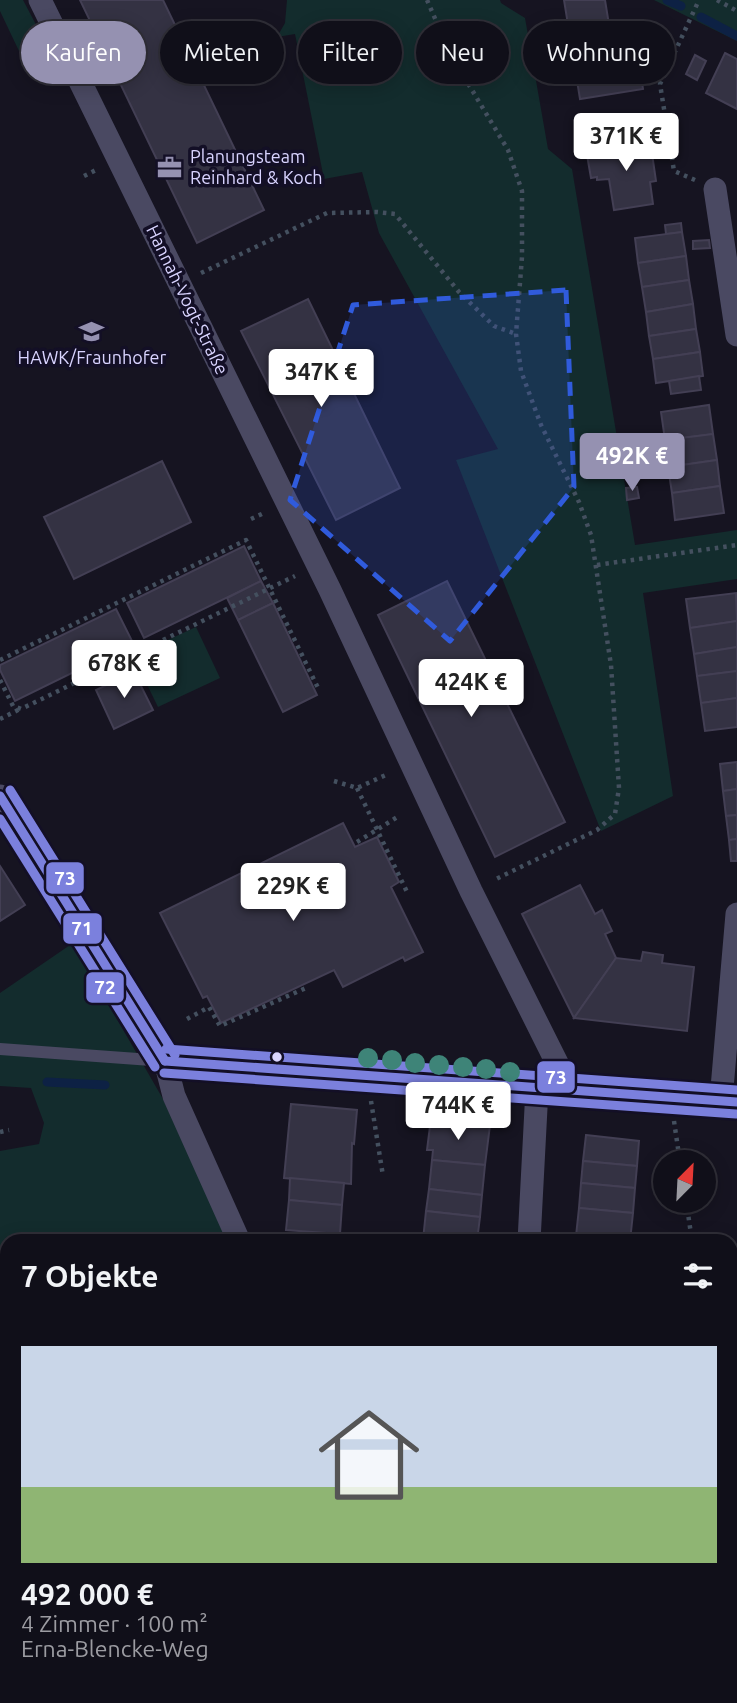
<!DOCTYPE html>
<html lang="de">
<meta charset="utf-8">
<style>
:root{--surface:#100f19;--page:#191822;--text:#f1f3f6;--muted:#9c9ca2;--line:#302f38;--accent:#9591b1}
body{margin:0;font-family:Ubuntu,sans-serif;background:var(--page);color:var(--text);height:100vh;display:flex;flex-direction:column;font-size:26px;white-space:nowrap}
*{box-sizing:border-box;margin:0}
p{font-size:23px;color:var(--muted)}
.icon{flex:none;width:38px;height:38px;fill:none;stroke:currentColor;stroke-width:2;stroke-linecap:round;stroke-linejoin:round}
.map{position:relative;flex:1;overflow:hidden}
.drawer{position:absolute;left:0px;top:1234px;width:738px;height:471px;display:flex;flex-direction:column;background:var(--surface);border-radius:21px 21px 0 0;box-shadow:0 4px 18px #0003,0 0 0 2px var(--line)}
.drawer>*{flex:none}
.hud{position:absolute;left:21px;top:21px;width:696px;height:63px;display:flex;gap:14px}
.needle{width:46px;rotate:24deg}
.controls{position:absolute;left:653px;top:1150px;display:grid;gap:14px}
.controls a{display:grid;place-items:center;width:63px;height:63px;border-radius:50%;background:var(--surface);box-shadow:0 4px 18px #0003,0 0 0 2px var(--line);font-size:35px}
.price{position:absolute;translate:-50% -60px;padding:0 16px;border-radius:7px;background:#fff;color:#222;font-size:23px;line-height:46px;filter:drop-shadow(0 2px 4px #0008)}
.price::after{content:'';position:absolute;left:50%;top:42px;width:21px;height:16px;margin-left:-10px;background:inherit;clip-path:polygon(0 0,100% 0,50% 100%)}
.price.on{background:var(--accent);color:#fff}
ul{padding:0;list-style:none}
li{display:grid;align-content:center;gap:14px;height:371px;padding:0 21px}
li+li{border-top:2px solid var(--line)}
li span{display:grid;place-items:center;height:217px;border-radius:0px;color:#555}
li>.icon{margin-inline-start:auto}
span .icon{width:126px;height:126px;fill:#fffc;stroke-width:1}
li b{font-size:30px}
h2{display:flex;justify-content:space-between;align-items:center;height:84px;padding:0 21px;font-size:30px}
.chip{padding:0 24px;border-radius:32px;background:var(--surface);box-shadow:0 4px 18px #0003,0 0 0 2px var(--line);font-size:24px;line-height:63px}
.chip.on{background:var(--accent);color:#fff}
.map>svg:first-child{display:block}
.green{fill:#132c2d}
.lines{fill:none;stroke-linecap:round;stroke-linejoin:round}
.stream{stroke:#0d2144;stroke-width:9}
.building{fill:#343243;stroke:#433f54;stroke-width:2}
.path{stroke:#44505f;stroke-width:4.5;stroke-dasharray:3.5 5;stroke-linecap:butt}
.lane{stroke:#4a4962;stroke-width:12}
.street{stroke:#4a4962;stroke-width:23}
.path-bridge{stroke:#44505f;stroke-width:4.5;stroke-dasharray:3.5 5;stroke-linecap:butt}
.bus-1-casing{stroke:#130f26;stroke-width:14}
.bus-2-casing{stroke:#130f26;stroke-width:14}
.bus-3-casing{stroke:#130f26;stroke-width:14}
.bus-1{stroke:#7b80dd;stroke-width:9}
.bus-2{stroke:#7b80dd;stroke-width:9}
.bus-3{stroke:#7b80dd;stroke-width:9}
.tree{fill:#3e8478}
.marked{fill:#305bdc;fill-opacity:0.2;stroke:#305bdc;stroke-width:5;stroke-dasharray:14 9;stroke-linejoin:round}
.bus-dot{fill:#d9d4ff;stroke:#130f26;stroke-width:2.5}
.labels{text-anchor:middle;stroke-width:7;stroke-linejoin:round;paint-order:stroke}
.poi-label{font-size:18px;fill:#d9d4ff;stroke:#130f26;text-anchor:start}
.street-label{font-size:18px;fill:#d9d4ff;stroke:#130f26}
.line-badge{stroke:#130f26;stroke-width:2.5}
.badge-label{font-size:19px;text-anchor:middle;font-weight:bold;fill:#fff}
</style>
<div class="map">
<svg width="737" height="1703" viewBox="0 0 737 1703">
<rect width="100%" height="100%" fill="#161421"/>
<g class="green">
<path d="M0,0H23L43,38L19,51L0,11Z"/>
<path d="M287,0H500L501,3L525,18L548,149L572,169L635,545L737,530V579L643,593L673,796L601,831L456,460L498,449L379,233L362,172L324,179L295,34L277,37L285,23Z"/>
<path d="M654,0H737V41Z"/>
<path d="M196,627L220,678L158,707L133,656Z"/>
<path d="M73,943L163,1099L228,1241H7V1517H0V1151L39,1144L44,1123L31,1088L0,1086V993Z"/>
</g>
<g class="lines">
<g class="stream">
<path d="M667,0L681,6"/>
<path d="M701,17L737,36"/>
<path d="M47,1082L105,1085"/>
</g>
</g>
<g class="building">
<path d="M80,0H163L264,210L197,243Z"/>
<path d="M564,0H605L611,37L635,34L643,89L580,99Z"/>
<path d="M725,53L737,59V109L706,93Z"/>
<path d="M695,55L706,61L697,80L686,74Z"/>
<path d="M641,119L644,141L606,147L602,124Z"/>
<path d="M650,140L656,181L650,182L653,204L614,210L609,179L597,180V177L591,178L587,155L594,154L593,149Z"/>
<path d="M681,223L682,232L666,234L665,225Z"/>
<path d="M682,232L686,256L638,263L635,238Z"/>
<path d="M709,240L710,248L693,249V241Z"/>
<path d="M686,256L689,280L642,287L638,263Z"/>
<path d="M689,280L693,304L646,312L642,287Z"/>
<path d="M308,299L400,488L336,520L241,331Z"/>
<path d="M693,304L696,329L649,336L646,312Z"/>
<path d="M696,329L700,352L653,359L649,336Z"/>
<path d="M700,352L703,376L656,383L653,359Z"/>
<path d="M699,376L701,390L671,394L669,381Z"/>
<path d="M709,405L713,434L665,440L661,412Z"/>
<path d="M713,434L717,460L668,467L665,440Z"/>
<path d="M717,460L720,486L672,493L668,467Z"/>
<path d="M162,461L191,522L74,579L44,517Z"/>
<path d="M720,486L724,513L675,520L672,493Z"/>
<path d="M637,487L639,498L627,500L626,488Z"/>
<path d="M244,546L261,581L144,638L127,603Z"/>
<path d="M261,581L273,603L238,620L227,598Z"/>
<path d="M447,581L565,822L495,857L378,615Z"/>
<path d="M736,593L737,621L690,628L686,599Z"/>
<path d="M273,603L317,695L283,712L238,620Z"/>
<path d="M116,609L133,643L15,701L0,670V665Z"/>
<path d="M737,621V647L694,654L690,628Z"/>
<path d="M737,647V671L697,676L694,654Z"/>
<path d="M737,671V698L701,703L697,676Z"/>
<path d="M134,672L153,710L114,729L96,690Z"/>
<path d="M737,698V727L705,731L701,703Z"/>
<path d="M737,762V789L723,791L720,764Z"/>
<path d="M737,789V815L726,816L723,791Z"/>
<path d="M737,815V839L729,840L726,816Z"/>
<path d="M343,823L355,847L377,837L399,882L391,887L423,952L405,961L403,957L343,987L334,970L221,1023L207,996L203,998L160,913Z"/>
<path d="M737,839V861H731L729,840Z"/>
<path d="M0,866L25,905L0,921Z"/>
<path d="M580,885L595,914L602,910L612,931L605,934L616,958L574,1018L522,914Z"/>
<path d="M643,952L663,955L662,963L694,967L687,1031L574,1018L616,958L641,961Z"/>
<path d="M291,1104L357,1110L354,1144L352,1143L351,1184L284,1178Z"/>
<path d="M431,1118L490,1125L485,1165L432,1160L433,1150H427Z"/>
<path d="M586,1135L639,1141L637,1166L583,1161Z"/>
<path d="M432,1160L485,1165L482,1195L429,1189Z"/>
<path d="M583,1161L637,1166L635,1188L581,1183Z"/>
<path d="M290,1178L344,1183L342,1205L289,1200Z"/>
<path d="M581,1183L635,1188L633,1213L579,1208Z"/>
<path d="M429,1189L482,1195L480,1217L426,1211Z"/>
<path d="M289,1200L342,1205L340,1234L286,1230Z"/>
<path d="M579,1208L633,1213L630,1241L576,1236Z"/>
<path d="M426,1211L480,1217L477,1241L423,1240Z"/>
<path d="M565,1235L576,1236L604,1239L603,1241H564Z"/>
<path d="M732,1244L737,1245V1273H732Z"/>
<rect x="732" y="1426" width="5" height="28"/>
<path d="M735,1585H737V1636H734Z"/>
<path d="M152,1698H204L203,1703H152Z"/>
<path d="M471,1698H517L516,1703H471Z"/>
<rect x="613" y="1698" width="48" height="3"/>
</g>
<g class="lines">
<g class="path">
<path d="M427,0L451,55L508,150L522,191V257L516,334L521,371L541,425L579,502L591,535L611,665L619,788L615,814L597,830L494,880"/>
<path d="M717,0L737,11"/>
<path d="M92,48L101,43"/>
<path d="M84,176L96,170"/>
<path d="M695,180L674,171L660,84L699,0"/>
<path d="M201,273L327,213L377,212L395,214L459,292L494,326L516,334"/>
<path d="M251,519L266,512"/>
<path d="M597,565L737,545"/>
<path d="M0,660L246,540L319,690"/>
<path d="M0,680L13,706L21,709L295,576"/>
<path d="M0,719L20,709"/>
<path d="M334,781L357,788L388,774"/>
<path d="M357,788L407,892"/>
<path d="M187,1019L209,1007L220,1026L306,988"/>
<path d="M371,1101L383,1176"/>
<path d="M674,1121L680,1162"/>
<path d="M0,1132L9,1130"/>
<path d="M686,1200L691,1234L700,1241"/>
<path d="M231,1703V1698"/>
<path d="M686,1703V1698"/>
</g>
<path class="lane" d="M0,1049L165,1061"/>
<g class="street">
<path d="M40,0L330,590L471,891L571,1091"/>
<path d="M715,189L737,335"/>
<path d="M0,796L165,1061L174,1096L239,1241"/>
<path d="M165,1061L737,1102"/>
<path d="M721,1100L737,914"/>
<path d="M529,1241L537,1089"/>
<path d="M732,1541H737"/>
<path d="M399,1703V1698"/>
</g>
<path class="path-bridge" d="M357,842L399,816"/>
<defs>
<g id="bus-1">
<path d="M0,796L165,1061"/>
<path d="M165,1061L737,1102"/>
</g>
<g id="bus-2">
<path d="M0,819L155,1067"/>
<path d="M164,1073L736,1114"/>
</g>
<g id="bus-3">
<path d="M10,790L175,1055"/>
<path d="M166,1049L737,1090"/>
</g>
</defs>
<use href="#bus-1" class="bus-1-casing"/>
<use href="#bus-2" class="bus-2-casing"/>
<use href="#bus-3" class="bus-3-casing"/>
<use href="#bus-1" class="bus-1"/>
<use href="#bus-2" class="bus-2"/>
<use href="#bus-3" class="bus-3"/>
</g>
<g class="tree">
<circle cx="368" cy="1058" r="10"/>
<circle cx="392" cy="1060" r="10"/>
<circle cx="415" cy="1063" r="10"/>
<circle cx="439" cy="1065" r="10"/>
<circle cx="463" cy="1067" r="10"/>
<circle cx="486" cy="1069" r="10"/>
<circle cx="510" cy="1072" r="10"/>
</g>
<path class="marked" d="M566,290L574,487L450,641L290,500L353,305Z"/>
<defs>
<symbol id="office-bare" viewBox="-9 -9 18 18"><path d="M-6-3h4V-5.5h4V-3h4V5H-6ZM-1-4.5V-3h2v-1.5ZM-6 0V1H6V0Z" fill="#9591b1" stroke="#130f26" stroke-width="2.5" paint-order="stroke"/></symbol>
<symbol id="university-bare" viewBox="-9 -9 18 18"><path d="M0-5L7-2L0 1L-7-2ZM-4 1L0 2.5L4 1V4Q0 6-4 4Z" fill="#9591b1" stroke="#130f26" stroke-width="2.5" paint-order="stroke"/></symbol>
</defs>
<g fill-rule="evenodd">
<use href="#office-bare" x="152" y="150" width="35" height="35"/>
<use href="#university-bare" x="74" y="314" width="35" height="35"/>
</g>
<circle class="bus-dot" cx="277" cy="1057" r="6"/>
<g class="labels">
<g class="poi-label">
<text x="190" y="163">Planungsteam<tspan x="190" dy="21">Reinhard &amp; Koch</tspan></text>
<text x="92" y="364" text-anchor="middle">HAWK/Fraunhofer</text>
</g>
<g class="street-label">
<text transform="translate(187 300) rotate(64)" y="6">Hannah-Vogt-Straße</text>
</g>
</g>
<g class="line-badge">
<rect x="45" y="861" width="40" height="34" rx="7" fill="#7b80dd"/>
<rect x="62" y="912" width="41" height="33" rx="7" fill="#7b80dd"/>
<rect x="85" y="971" width="40" height="33" rx="7" fill="#7b80dd"/>
<rect x="536" y="1060" width="40" height="34" rx="7" fill="#7b80dd"/>
</g>
<g class="badge-label">
<text x="65" y="885">73</text>
<text x="82" y="935">71</text>
<text x="105" y="994">72</text>
<text x="556" y="1084">73</text>
</g>
</svg>
<div class="controls">
<a><svg class="needle" viewBox="-14 -14 28 28"><path d="M0-13l5 13h-10z" fill="#e53935"/><path d="M0 13l5-13h-10z" fill="#9c9ca2"/></svg></a>
</div>
<b class="price" style="left:626px;top:173px">371K €</b>
<b class="price" style="left:321px;top:409px">347K €</b>
<b class="price on" style="left:632px;top:493px">492K €</b>
<b class="price" style="left:124px;top:700px">678K €</b>
<b class="price" style="left:471px;top:719px">424K €</b>
<b class="price" style="left:293px;top:923px">229K €</b>
<b class="price" style="left:458px;top:1142px">744K €</b>
<div class="hud">
<a class="chip on">Kaufen</a>
<a class="chip">Mieten</a>
<a class="chip">Filter</a>
<a class="chip">Neu</a>
<a class="chip">Wohnung</a>
</div>
<section class="drawer">
<h2>7 Objekte<svg class="icon" aria-label="filters" viewBox="0 0 24 24"><path d="M4 7h16M4 17h16"/><circle cx="9" cy="7" r="2"/><circle cx="15" cy="17" r="2"/></svg></h2>
<ul>
<li><span style="background:linear-gradient(#c9d6e8 65%,#8fb573 0)"><svg class="icon" aria-label="home" viewBox="0 0 24 24"><path d="M3 11l9-7 9 7M6 9v11h12V9"/></svg></span><div><b>492 000 €</b><p>4 Zimmer · 100 m²</p><p>Erna-Blencke-Weg</p></div></li>
</ul>
</section>
</div>
